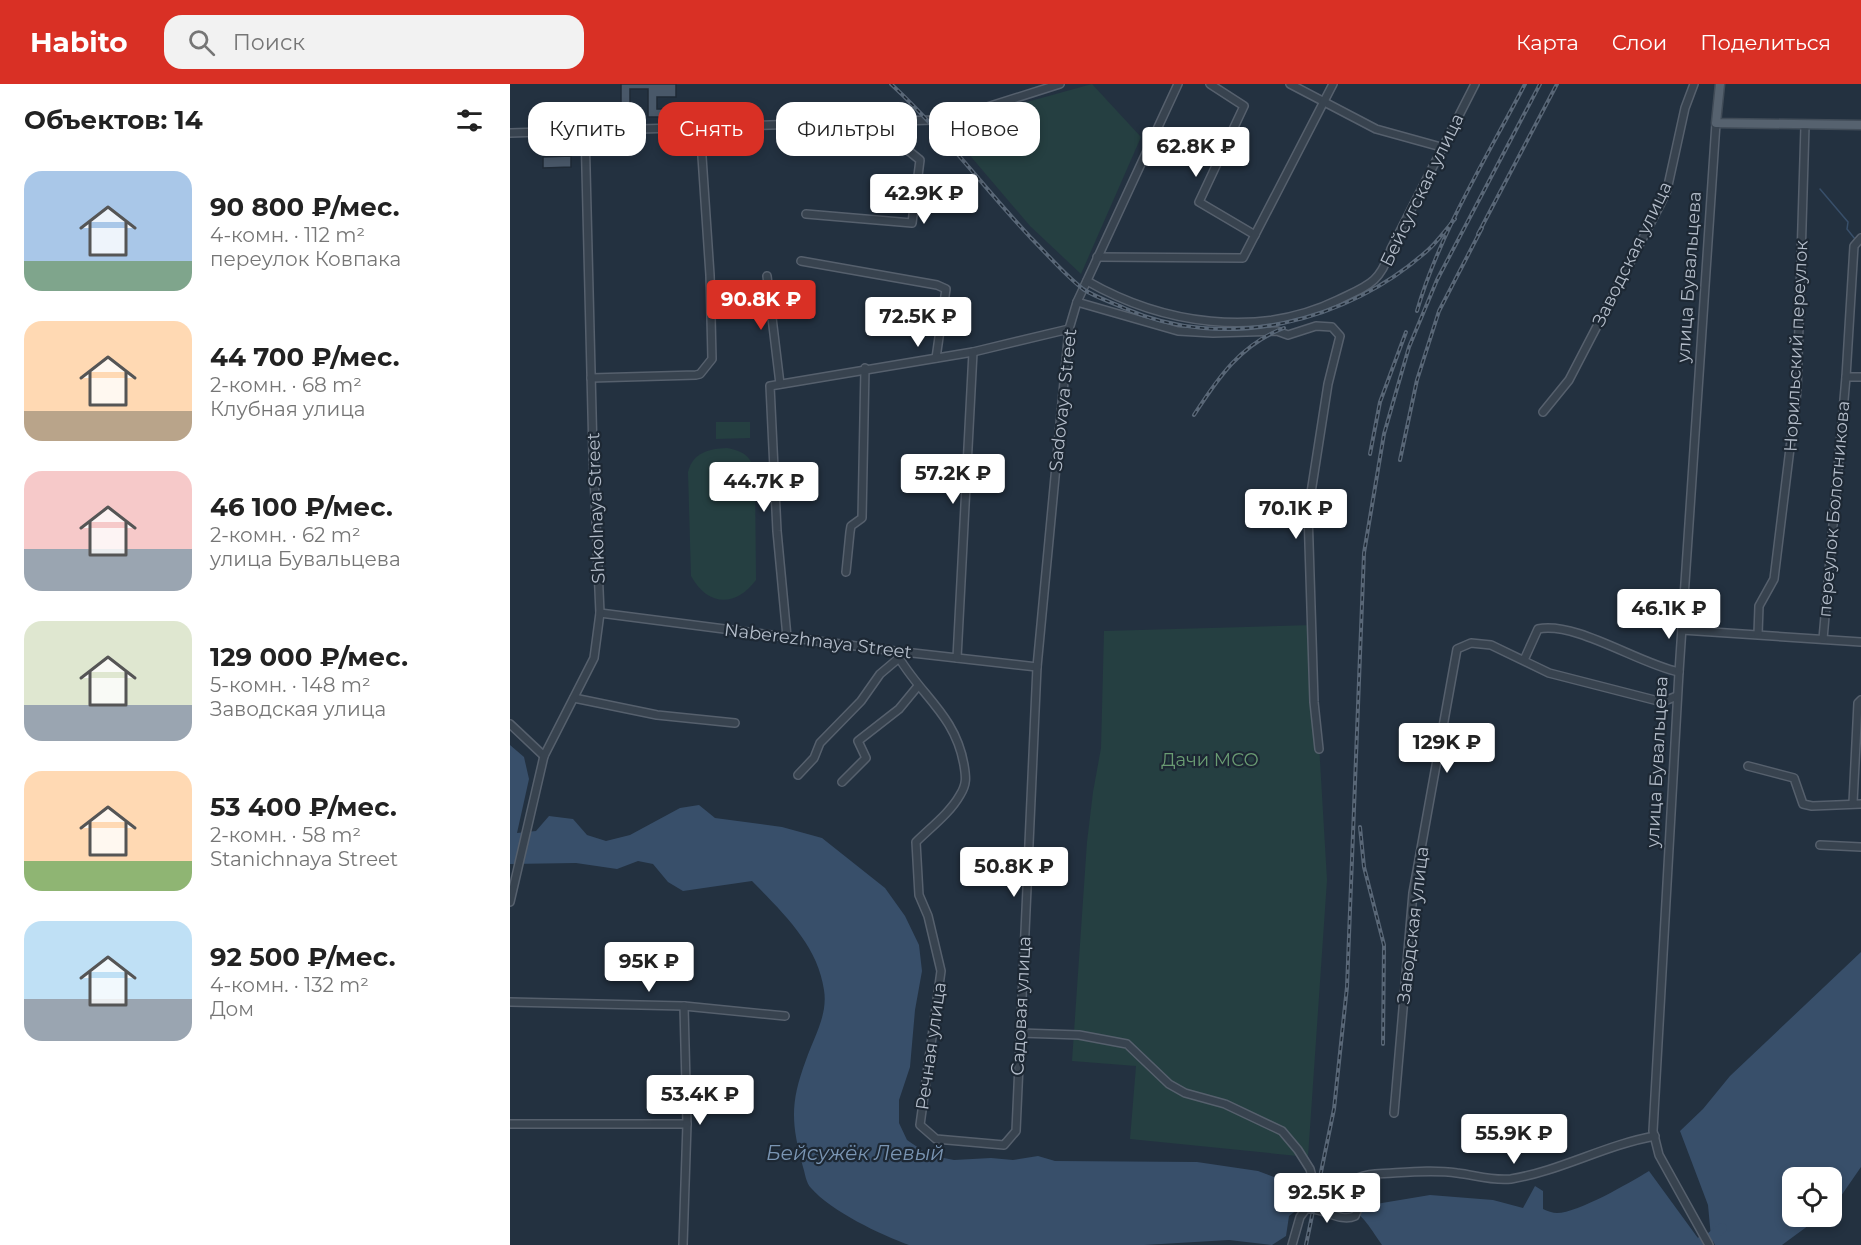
<!DOCTYPE html>
<html lang="ru">
<meta charset="utf-8">
<style>
:root{--surface:#fff;--page:#f2f2f2;--text:#222;--muted:#767676;--accent:#d93025}
body{margin:0;font-family:Montserrat,sans-serif;background:var(--page);color:var(--text);height:100vh;display:flex;flex-direction:column;font-size:22px;white-space:nowrap}
*{box-sizing:border-box;margin:0}
p{font-size:20px;color:var(--muted)}
.icon{flex:none;width:33px;height:33px;fill:none;stroke:currentColor;stroke-width:2;stroke-linecap:round;stroke-linejoin:round}
.map{position:relative;flex:1;overflow:hidden}
.panel{display:flex;flex-direction:column;background:var(--surface);width:510px}
.panel>*{flex:none}
.hud{position:absolute;left:18px;top:18px;width:570px;height:54px;display:flex;gap:12px}
.buttons{position:absolute;left:1272px;top:1083px;display:grid;gap:12px}
.buttons a{display:grid;place-items:center;width:60px;height:60px;border-radius:12px;background:var(--surface);box-shadow:0 3px 9px #0003;font-size:30px}
.price{position:absolute;translate:-50% -51px;padding:0 14px;border-radius:6px;background:#fff;color:#222;font-size:20px;line-height:39px;filter:drop-shadow(0 2px 3px #0008)}
.price::after{content:'';position:absolute;left:50%;top:36px;width:18px;height:14px;margin-left:-9px;background:inherit;clip-path:polygon(0 0,100% 0,50% 100%)}
.price.active{background:var(--accent);color:#fff}
ul{padding:0;list-style:none}
li{display:flex;align-items:center;gap:18px;height:150px;padding:0 24px}
li span{display:grid;place-items:center;flex:none;width:168px;height:120px;border-radius:18px;color:#555}
li>.icon{margin-inline-start:auto}
span .icon{width:72px;height:72px;fill:#fffc;stroke-width:1}
li b{font-size:26px}
h2{display:flex;justify-content:space-between;align-items:center;height:72px;padding:0 24px;font-size:26px}
.pill{padding:0 21px;border-radius:18px;background:var(--surface);box-shadow:0 3px 9px #0003;font-size:21px;line-height:54px}
.pill.active{background:var(--accent);color:#fff}
header{display:flex;align-items:center;gap:36px;box-sizing:border-box;height:84px;padding:0 30px;background:var(--accent);color:#fff}
header strong{font-size:28px}
nav{display:flex;gap:33px;margin-inline-start:auto;font-size:21px}
.search{width:420px;height:54px;background:var(--page);display:flex;align-items:center;gap:15px;box-sizing:border-box;padding:0 21px;border-radius:18px;color:var(--muted);font-size:22px}
main{display:flex;flex:1;min-height:0}
.map>svg:first-child{display:block}
.green{fill:#253f41}
.water{fill:#384f6a}
.lines{fill:none;stroke-linecap:round;stroke-linejoin:round}
.stream{stroke:#384f6a;stroke-width:1.5}
.river{stroke:#384f6a;stroke-width:10}
.building{fill:#495869;stroke:#1f2a36;stroke-width:1.5}
.minor-casing{stroke:#56606d;stroke-width:10}
.major-casing{stroke:#414c58;stroke-width:11}
.minor{stroke:#38434f;stroke-width:7}
.major{stroke:#56626f;stroke-width:8}
.rail-casing{stroke:#596777;stroke-width:4}
.rail{stroke:#1d2834;stroke-width:1.5;stroke-dasharray:4.5;stroke-linecap:butt}
.labels{text-anchor:middle;stroke-width:4.5;stroke-linejoin:round;paint-order:stroke}
.street-label{font-size:18px;fill:#b4bdca;stroke:#1d2834}
.park-label{font-size:18px;fill:#6a9c73;stroke:#1d2834}
.water-label{font-size:20px;font-style:italic;fill:#7a95b3;stroke:#1d2834}
</style>
<header>
<strong>Habito</strong>
<div class="search"><svg class="icon" aria-label="search" viewBox="0 0 24 24"><circle cx="10" cy="10" r="6"/><path d="M15 15l6 6"/></svg>Поиск</div>
<nav><a>Карта</a><a>Слои</a><a>Поделиться</a></nav>
</header>
<main>
<section class="panel">
<h2>Объектов: 14<svg class="icon" aria-label="filters" viewBox="0 0 24 24"><path d="M4 7h16M4 17h16"/><circle cx="9" cy="7" r="2"/><circle cx="15" cy="17" r="2"/></svg></h2>
<ul>
<li><span style="background:linear-gradient(#a9c7e8 75%,#7fa58c 0)"><svg class="icon" aria-label="home" viewBox="0 0 24 24"><path d="M3 11l9-7 9 7M6 9v11h12V9"/></svg></span><div><b>90 800 ₽/мес.</b><p>4-комн. · 112 m²</p><p>переулок Ковпака</p></div></li>
<li><span style="background:linear-gradient(#ffd9b3 75%,#b9a48a 0)"><svg class="icon" aria-label="home" viewBox="0 0 24 24"><path d="M3 11l9-7 9 7M6 9v11h12V9"/></svg></span><div><b>44 700 ₽/мес.</b><p>2-комн. · 68 m²</p><p>Клубная улица</p></div></li>
<li><span style="background:linear-gradient(#f6c9c9 65%,#9aa5b1 0)"><svg class="icon" aria-label="home" viewBox="0 0 24 24"><path d="M3 11l9-7 9 7M6 9v11h12V9"/></svg></span><div><b>46 100 ₽/мес.</b><p>2-комн. · 62 m²</p><p>улица Бувальцева</p></div></li>
<li><span style="background:linear-gradient(#dfe7d0 70%,#9aa5b1 0)"><svg class="icon" aria-label="home" viewBox="0 0 24 24"><path d="M3 11l9-7 9 7M6 9v11h12V9"/></svg></span><div><b>129 000 ₽/мес.</b><p>5-комн. · 148 m²</p><p>Заводская улица</p></div></li>
<li><span style="background:linear-gradient(#ffd9b3 75%,#8fb573 0)"><svg class="icon" aria-label="home" viewBox="0 0 24 24"><path d="M3 11l9-7 9 7M6 9v11h12V9"/></svg></span><div><b>53 400 ₽/мес.</b><p>2-комн. · 58 m²</p><p>Stanichnaya Street</p></div></li>
<li><span style="background:linear-gradient(#bfe0f5 65%,#9aa5b1 0)"><svg class="icon" aria-label="home" viewBox="0 0 24 24"><path d="M3 11l9-7 9 7M6 9v11h12V9"/></svg></span><div><b>92 500 ₽/мес.</b><p>4-комн. · 132 m²</p><p>Дом</p></div></li>
</ul>
</section>
<div class="map">
<svg width="1351" height="1161" viewBox="0 0 1351 1161">
<rect width="100%" height="100%" fill="#233140"/>
<g class="green">
<path d="M582,0L631,53L571,190L520,142L434,41Z"/>
<path d="M206,338H240V354L206,355Z"/>
<path d="M217,364C233,367 241,372 245,388L246,496C226,523 198,523 181,492L178,388C183,368 199,365 217,364Z"/>
<path d="M802,541L817,796L798,1073L620,1055L626,982L562,977L577,758L583,708L591,664L594,547Z"/>
</g>
<g class="water">
<path d="M0,661L14,673L19,695L7,749L26,747L39,732L63,735L77,751L96,757L120,751L170,724L189,721L205,734L272,743L312,754L375,804L395,832L409,861L412,887L405,926L400,983L389,1016V1039L397,1056L419,1071L444,1076L481,1074L503,1076L528,1072L545,1077L687,1078L748,1087L790,1103L866,1120L920,1111L983,1116L1013,1124L1025,1102L1033,1107V1125C1037,1127 1043,1129 1047,1129C1068,1129 1121,1098 1139,1087L1193,1161H872C844,1118 845,1124 796,1119L779,1132L776,1152L762,1161L719,1156L634,1161H399C371,1151 321,1127 301,1104C296,1099 295,1089 293,1083C281,1039 280,1019 296,976C304,953 318,931 314,906C308,861 272,828 242,797L173,807L158,798L143,780L128,777L107,785L66,779L0,780Z"/>
<path d="M1351,868V1083L1322,1125V1094H1282V1132L1310,1133L1272,1161H1205L1201,1153L1198,1121L1170,1047L1193,1025L1220,992Z"/>
</g>
<g class="lines">
<path class="stream" d="M1310,105L1338,138L1337,145L1345,155"/>
<path class="river" d="M1184,1161L1201,1153L1212,1144"/>
</g>
<g class="building">
<path d="M111,0H166V13H147V25H157V33H138V5H120V31H111Z"/>
<path d="M61,72V83L33,84V73Z"/>
</g>
<g class="lines">
<defs>
<g id="minor">
<path d="M700,0L734,22L689,118L745,151"/>
<path d="M780,0L866,45L931,63"/>
<path d="M0,49L423,36L452,31L550,0"/>
<path d="M296,130L402,139L410,76L374,47L372,37"/>
<path d="M587,173L733,174L823,0"/>
<path d="M291,177L427,201L436,205L426,274"/>
<path d="M257,192L270,300"/>
<path d="M577,197C652,240 748,255 828,216C859,201 870,199 881,165L965,0"/>
<path d="M567,218L668,247L703,249L767,247L778,251L806,242L822,243L830,252L818,300L798,428L804,618L809,665"/>
<path d="M1336,293H1351"/>
<path d="M81,294L186,291L190,290L202,275L200,191L190,43"/>
<path d="M1033,328L1059,296L1149,123L1157,106L1175,24L1184,0"/>
<path d="M336,488L340,448L341,442L352,434L355,284"/>
<path d="M90,529L385,567L527,583"/>
<path d="M1172,546L1351,558"/>
<path d="M1248,550L1249,522L1264,495L1287,307L1295,42"/>
<path d="M277,553L267,447L260,302L463,268L559,245"/>
<path d="M1313,555L1336,293L1344,162L1351,154"/>
<path d="M385,567C408,610 445,629 454,681C456,693 457,700 450,711C440,729 420,744 406,758L409,811L418,832L431,887L410,1041L426,1055L494,1061L506,1047L527,583L559,245L567,218L668,0"/>
<path d="M447,574L463,268"/>
<path d="M1014,576L1028,545C1066,537 1129,580 1169,588"/>
<path d="M64,614L147,631L225,639"/>
<path d="M0,640L34,672"/>
<path d="M1238,682L1284,694L1293,720L1302,722L1351,720"/>
<path d="M288,691L304,674L310,659L351,617L370,590L389,574"/>
<path d="M332,698L356,674L348,657L389,625L408,602"/>
<path d="M1343,719L1348,619L1351,616"/>
<path d="M1310,761L1351,763"/>
<path d="M0,818L34,672L84,574L90,529L83,369L75,45"/>
<path d="M0,918L174,922L275,932"/>
<path d="M510,949L569,951L617,960L659,1000L675,1009L715,1020L772,1047L788,1066L800,1085L804,1100C833,1109 838,1092 865,1090C891,1089 920,1085 947,1089C965,1091 981,1097 1001,1095C1050,1087 1095,1061 1145,1052"/>
<path d="M884,1029L903,809L947,565L961,559L981,561L1039,589L1152,618L1167,612"/>
<path d="M0,1040H177"/>
<path d="M173,1161L177,1040L174,922"/>
<path d="M782,1161L790,1133L796,1125C812,1123 830,1139 845,1132L862,1091"/>
<path d="M1199,1161L1149,1071L1143,1047L1169,588L1206,39"/>
</g>
<path id="major" d="M1210,0L1206,39L1351,41"/>
</defs>
<use href="#minor" class="minor-casing"/>
<use href="#major" class="major-casing"/>
<use href="#minor" class="minor"/>
<use href="#major" class="major"/>
<defs>
<g id="rail">
<path d="M381,0C432,47 474,104 521,154C538,171 554,190 573,205C585,213 601,218 614,224C715,269 838,238 918,166C928,157 936,145 945,135"/>
<path d="M968,150L1047,0"/>
<path d="M907,227C929,150 978,71 1015,0"/>
<path d="M684,331C708,294 731,260 774,244"/>
<path d="M860,370L870,318L896,248"/>
<path d="M890,376L907,296L929,227L972,144"/>
<path d="M850,743L854,783L874,861L873,960"/>
<path d="M796,1161L824,1025L837,903L854,469L874,350L899,263L927,196L1030,0"/>
</g>
</defs>
<use href="#rail" class="rail-casing"/>
<use href="#rail" class="rail"/>
</g>
<g class="labels">
<g class="street-label">
<text transform="translate(912 106) rotate(-64)" y="6">Бейсугская улица</text>
<text transform="translate(1122 170) rotate(-64)" y="6">Заводская улица</text>
<text transform="translate(1179 193) rotate(-86)" y="6">улица Бувальцева</text>
<text transform="translate(1286 262) rotate(-87)" y="6">Норильский переулок</text>
<text transform="translate(553 316) rotate(-84)" y="6">Sadovaya Street</text>
<text transform="translate(86 424) rotate(-92)" y="6">Shkolnaya Street</text>
<text transform="translate(1324 425) rotate(-85)" y="6">переулок Болотникова</text>
<text transform="translate(308 557) rotate(7)" y="6">Naberezhnaya Street</text>
<text transform="translate(1147 678) rotate(-87)" y="6">улица Бувальцева</text>
<text transform="translate(903 841) rotate(-83)" y="6">Заводская улица</text>
<text transform="translate(511 922) rotate(-87)" y="6">Садовая улица</text>
<text transform="translate(421 962) rotate(-82)" y="6">Речная улица</text>
</g>
<g class="park-label">
<text x="700" y="682">Дачи МСО</text>
</g>
<g class="water-label">
<text x="345" y="1076">Бейсужёк Левый</text>
</g>
</g>
</svg>
<div class="buttons">
<a><svg class="icon" aria-label="locate" viewBox="0 0 24 24"><circle cx="12" cy="12" r="6"/><path d="M12 2v4M12 18v4M2 12h4M18 12h4"/></svg></a>
</div>
<b class="price" style="left:686px;top:94px">62.8K ₽</b>
<b class="price" style="left:414px;top:141px">42.9K ₽</b>
<b class="price active" style="left:251px;top:247px">90.8K ₽</b>
<b class="price" style="left:408px;top:264px">72.5K ₽</b>
<b class="price" style="left:443px;top:421px">57.2K ₽</b>
<b class="price" style="left:254px;top:429px">44.7K ₽</b>
<b class="price" style="left:786px;top:456px">70.1K ₽</b>
<b class="price" style="left:1159px;top:556px">46.1K ₽</b>
<b class="price" style="left:937px;top:690px">129K ₽</b>
<b class="price" style="left:504px;top:814px">50.8K ₽</b>
<b class="price" style="left:139px;top:909px">95K ₽</b>
<b class="price" style="left:190px;top:1042px">53.4K ₽</b>
<b class="price" style="left:1004px;top:1081px">55.9K ₽</b>
<b class="price" style="left:817px;top:1140px">92.5K ₽</b>
<div class="hud">
<a class="pill">Купить</a>
<a class="pill active">Снять</a>
<a class="pill">Фильтры</a>
<a class="pill">Новое</a>
</div>
</div>
</main>
